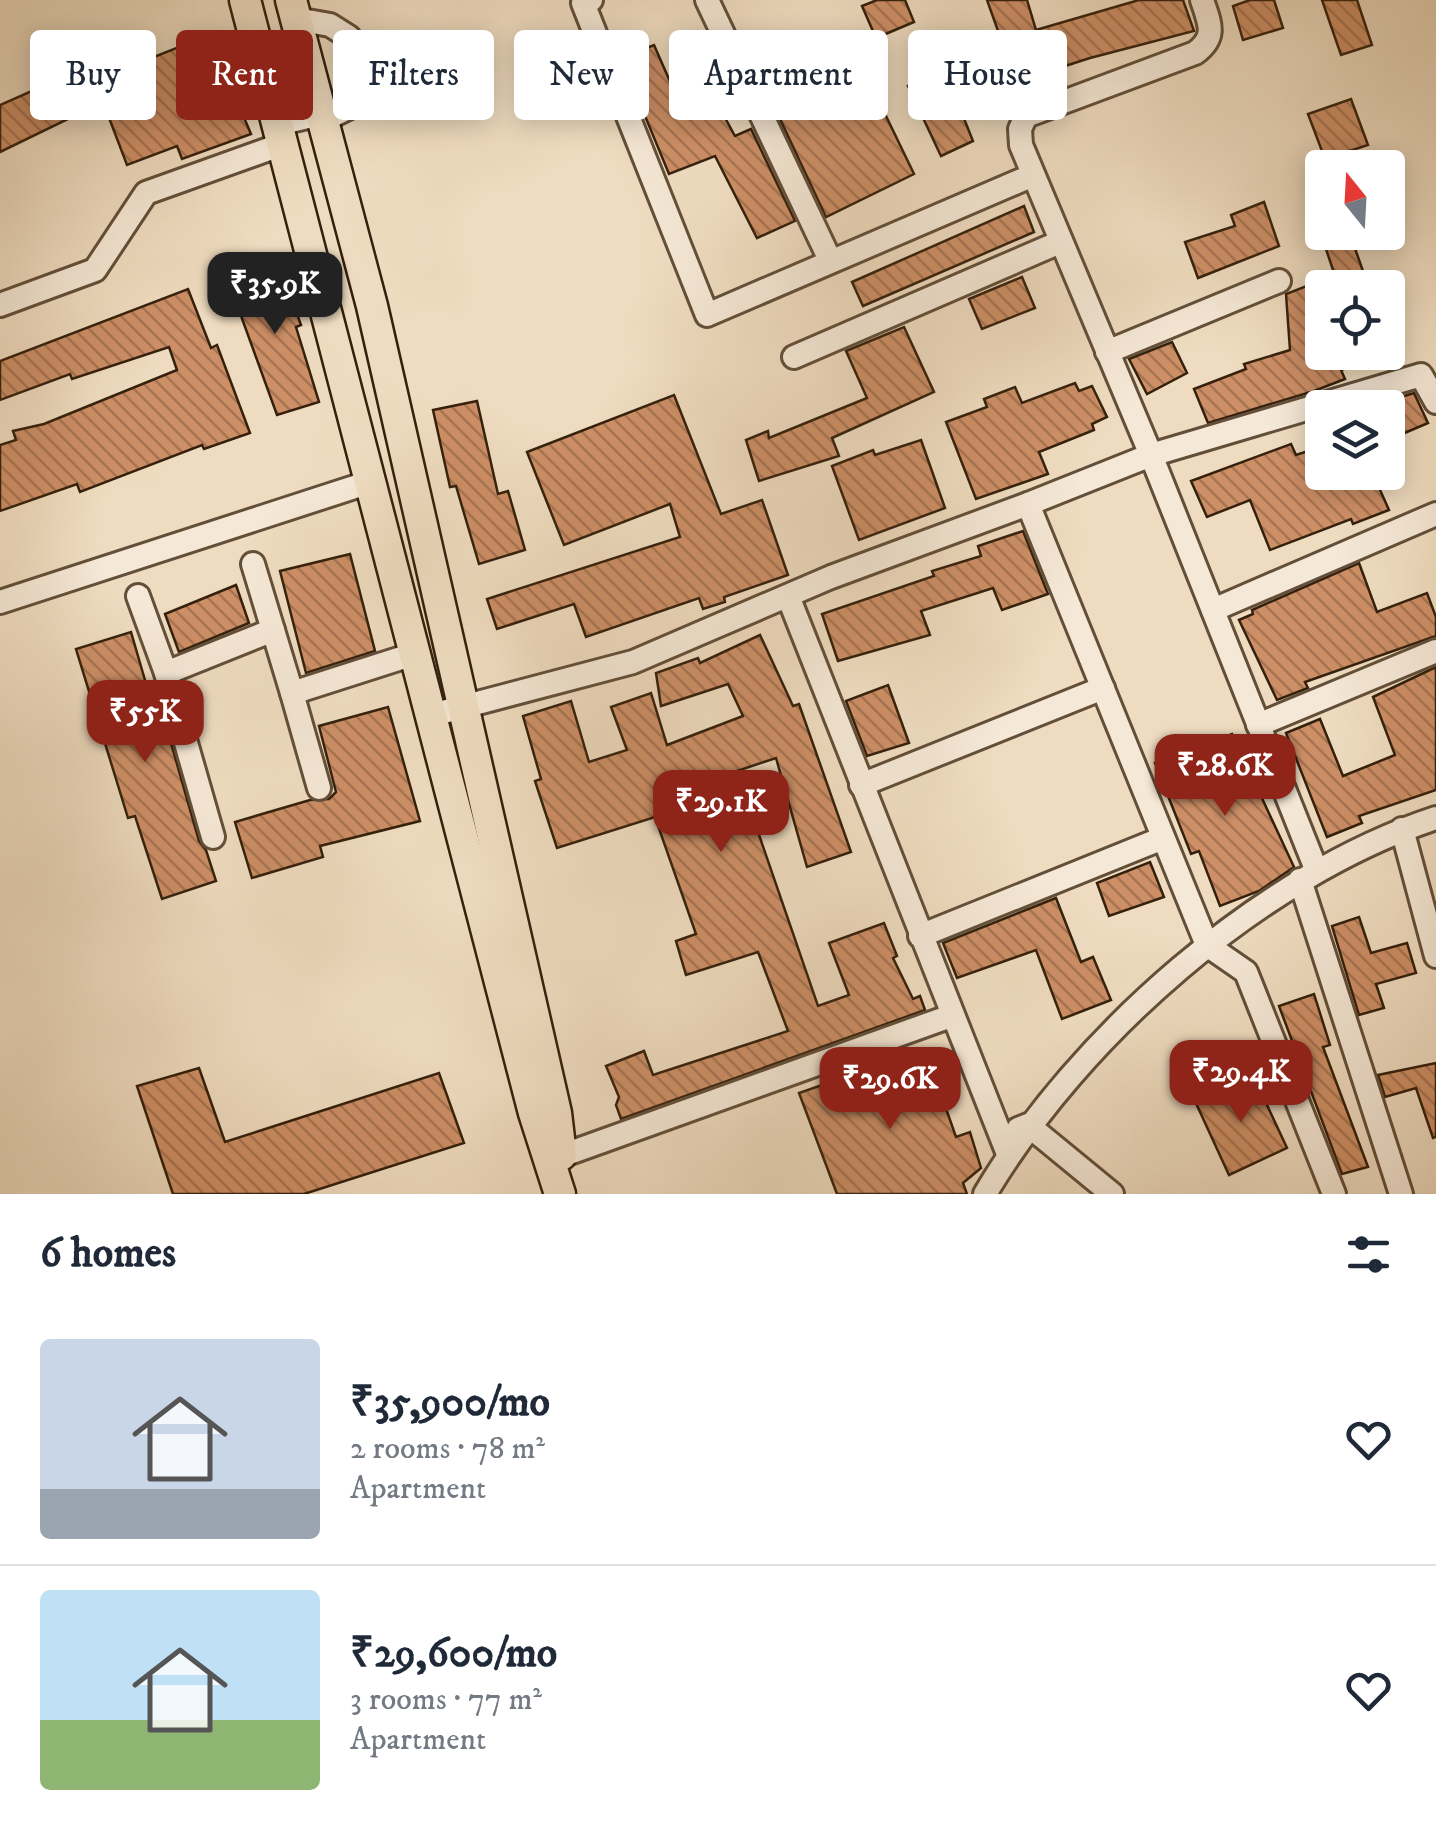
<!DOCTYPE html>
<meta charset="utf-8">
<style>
:root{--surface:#fff;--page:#f6f6f7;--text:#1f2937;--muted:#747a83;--line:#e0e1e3;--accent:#8f2418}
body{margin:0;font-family:"IM FELL DW Pica",serif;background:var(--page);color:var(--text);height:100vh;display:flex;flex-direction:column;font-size:38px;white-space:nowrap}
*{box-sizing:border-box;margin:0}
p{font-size:32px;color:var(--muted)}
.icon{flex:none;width:55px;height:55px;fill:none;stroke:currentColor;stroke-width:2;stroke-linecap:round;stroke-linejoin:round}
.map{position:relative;height:1194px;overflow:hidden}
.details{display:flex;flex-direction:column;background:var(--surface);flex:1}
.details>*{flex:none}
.top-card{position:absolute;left:30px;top:30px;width:1378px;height:90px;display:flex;gap:20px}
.needle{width:65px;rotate:342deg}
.fabs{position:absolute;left:1305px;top:150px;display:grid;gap:20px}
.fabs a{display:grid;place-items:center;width:100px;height:100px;border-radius:10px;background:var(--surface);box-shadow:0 5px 25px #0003;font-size:50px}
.price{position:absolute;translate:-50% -85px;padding:0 22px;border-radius:20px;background:var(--accent);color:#fff;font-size:32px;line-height:65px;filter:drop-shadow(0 2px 5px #0008)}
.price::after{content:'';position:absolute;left:50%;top:60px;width:30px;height:22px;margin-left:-15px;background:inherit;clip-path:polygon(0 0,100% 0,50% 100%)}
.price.on{background:#222;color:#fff}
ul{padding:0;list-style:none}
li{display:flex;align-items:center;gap:30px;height:250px;padding:0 40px}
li+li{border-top:2px solid var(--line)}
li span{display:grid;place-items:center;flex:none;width:280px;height:200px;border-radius:10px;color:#555}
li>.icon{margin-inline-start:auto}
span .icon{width:120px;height:120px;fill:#fffc;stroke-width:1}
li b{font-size:42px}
h2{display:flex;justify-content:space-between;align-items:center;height:120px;padding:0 40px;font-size:42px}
.tag{padding:0 35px;border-radius:10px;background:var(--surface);box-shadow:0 5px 25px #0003;font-size:35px;line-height:90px}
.tag.on{background:var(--accent);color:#fff}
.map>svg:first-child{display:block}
.building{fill:url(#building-back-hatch);stroke:#34200c;stroke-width:2.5}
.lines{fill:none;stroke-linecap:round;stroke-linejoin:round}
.minor-casing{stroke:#634f39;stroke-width:28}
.major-casing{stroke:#34200c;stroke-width:35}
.minor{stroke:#f5e8d6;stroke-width:22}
.major{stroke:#efdcc0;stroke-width:30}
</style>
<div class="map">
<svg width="1436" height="1194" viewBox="0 0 1436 1194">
<defs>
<pattern id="building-back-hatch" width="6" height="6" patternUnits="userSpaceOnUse" patternTransform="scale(2.5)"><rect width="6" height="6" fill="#cd8f66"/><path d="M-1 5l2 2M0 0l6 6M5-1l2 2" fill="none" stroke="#a77452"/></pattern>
</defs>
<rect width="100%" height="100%" fill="#efdcc0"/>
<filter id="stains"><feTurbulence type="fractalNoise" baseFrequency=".002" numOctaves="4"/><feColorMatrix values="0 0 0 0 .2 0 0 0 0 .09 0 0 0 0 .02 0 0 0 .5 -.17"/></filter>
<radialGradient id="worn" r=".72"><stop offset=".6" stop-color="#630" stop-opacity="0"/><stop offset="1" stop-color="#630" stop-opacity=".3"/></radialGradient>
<g class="building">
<path d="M877,0H905L914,22L876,38L862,6Z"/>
<path d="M987,0H1027L1036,30L1139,0H1183L1194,31L1090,58L957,101L973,141L941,156L908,86L961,65L958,57L1002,42Z"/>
<path d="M1250,0H1274L1283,28L1243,40L1233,6Z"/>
<path d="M1322,0H1357L1372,45L1341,55Z"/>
<path d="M787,33L807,79L858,58L914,174L826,217L748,51Z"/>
<path d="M209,35L251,134L182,159L177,146L127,165L103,102L0,152V105L122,51L129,67Z"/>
<path d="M654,45L672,86L720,63L736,96L718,105L735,136L751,129L795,221L757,238L715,156L669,174L621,58Z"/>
<path d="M1351,99L1368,145L1325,159L1308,114Z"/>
<path d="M1264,202L1279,246L1198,278L1185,242L1235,226L1231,215Z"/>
<path d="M1024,206L1034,232L863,306L852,282Z"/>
<path d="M1352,240L1369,288H1339L1326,249Z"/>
<path d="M278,262L301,325L296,327L319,402L277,415L228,280Z"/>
<path d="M1022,277L1035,308L982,329L969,299Z"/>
<path d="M1322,280V352L1383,354L1341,370L1345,379L1314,391L1208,423L1194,389L1246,369L1244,364L1290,350L1286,294Z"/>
<path d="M188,289L211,348L217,345L250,433L204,449L202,445L80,492L77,484L0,511V445L16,440L13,431L44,424L177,370L169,347L72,379L70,374L0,400V361Z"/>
<path d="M904,327L934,392L832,438L839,456L759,481L746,440L768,431L769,438L867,398L846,351Z"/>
<path d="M1172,342L1187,373L1147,394L1129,359Z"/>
<path d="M1075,383L1079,391L1092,386L1107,417L1092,424L1094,430L1039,452L1048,474L976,499L946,422L987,407L984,399L1015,387L1022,403Z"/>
<path d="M1414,393L1428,423L1388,440V401Z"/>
<path d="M674,395L721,514L762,500L788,575L724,597L725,602L703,609L699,598L586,637L574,604L497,629L487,599L680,537L670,504L564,545L527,452Z"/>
<path d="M477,401L498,494L508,491L525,550L479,564L456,486L450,487L433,410Z"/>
<path d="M921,440L945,508L859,540L832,466L873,450L875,455Z"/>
<path d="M1291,444L1296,455L1308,451L1322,482L1348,472H1372L1389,510L1353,524L1351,519L1270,550L1250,500L1207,517L1191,481Z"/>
<path d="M1023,531L1048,594L1002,610L993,588L921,611L930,635L838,661L822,614L934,576L932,571L981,556L978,546Z"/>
<path d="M350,554L375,651L306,673L280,571Z"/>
<path d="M1359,563L1377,612L1427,593L1436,617V636L1305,682L1308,688L1277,700L1239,620L1253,614L1252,610Z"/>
<path d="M236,585L249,623L179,652L165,614Z"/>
<path d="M131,632L156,718L163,715L199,841L206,850L216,881L162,899L135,816L128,818L76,649Z"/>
<path d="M760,635L793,706L799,704L851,852L807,867L776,758L737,771L818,1006L849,995L829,943L884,923L897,956L893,958L913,999L920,996L925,1010L621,1119L616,1105L619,1097L606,1066L644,1051L653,1075L788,1031L758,952L686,975L676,941L696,934L655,817L557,848L535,781L541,779L523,716L571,701L589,762L627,750L611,707L651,693L667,745L743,716L728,684L661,706L656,673L698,658L700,663Z"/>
<path d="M1436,667V790L1359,816L1362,823L1327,837L1286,733L1320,719L1343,776L1395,755L1373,697Z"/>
<path d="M888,685L909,743L867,756L846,701Z"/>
<path d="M388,707L420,821L320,846L323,857L252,878L235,822L310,800L329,799L336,792L319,726Z"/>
<path d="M1232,734L1294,867L1259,891L1220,906L1199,851L1191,854L1155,763Z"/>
<path d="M1150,862L1164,897L1109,916L1097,883Z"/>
<path d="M1056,898L1081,962L1093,957L1111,1000L1062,1019L1036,950L957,978L943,943Z"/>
<path d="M1359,917L1371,953L1407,943L1416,973L1376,984L1384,1008L1359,1015L1332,926Z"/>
<path d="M1314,994L1330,1045L1323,1047L1368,1167L1342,1174L1279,1006Z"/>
<path d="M925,1049L956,1137L970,1132L981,1168L963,1183L967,1194H837L799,1093Z"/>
<path d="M1436,1063V1137L1433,1138L1416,1088L1385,1097L1378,1075Z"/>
<path d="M199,1068L225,1142L439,1073L464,1143L304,1194H173L137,1086Z"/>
<path d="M1253,1075L1287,1148L1229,1175L1195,1101Z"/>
</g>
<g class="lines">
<defs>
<g id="minor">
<path d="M591,0L583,3L707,315L1031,176"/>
<path d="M707,0L830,260"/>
<path d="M1202,0C1210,24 1217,37 1195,53L1026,116L1020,129L1021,145L1151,455L1316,869"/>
<path d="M296,19L330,25L349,37L360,75L348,108L322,121"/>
<path d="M278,124L320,114"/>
<path d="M0,305L95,270L146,193L283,144"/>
<path d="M1107,352L1279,281"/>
<path d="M794,357L1060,242"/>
<path d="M1028,504L1151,455L1421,375L1436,402"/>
<path d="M253,564L292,693L417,653"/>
<path d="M138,596L166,673L273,630"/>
<path d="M788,596L1008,1154"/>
<path d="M0,602L373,481"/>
<path d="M1213,610L1436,514"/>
<path d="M166,673L213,837"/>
<path d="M292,693L319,788"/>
<path d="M432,715L633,662L831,577L1028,504L1207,945L1246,972L1334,1194"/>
<path d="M1258,725L1436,651"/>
<path d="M861,785L1103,688"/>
<path d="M1402,829L1436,956"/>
<path d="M1300,880L1401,1194"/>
<path d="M920,936L1163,838"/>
<path d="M1018,1129L1028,1125L1112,1194"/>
<path d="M561,1156L951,1016"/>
<path d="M985,1194C1079,1036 1260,876 1436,818"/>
</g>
<g id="major">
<path d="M245,0L534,1113L560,1194"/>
<path d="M291,0L372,306L556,1113L561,1155"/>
</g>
</defs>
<use href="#minor" class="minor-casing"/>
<use href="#major" class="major-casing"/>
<use href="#minor" class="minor"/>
<use href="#major" class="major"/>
</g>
<rect width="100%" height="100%" filter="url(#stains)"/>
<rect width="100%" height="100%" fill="url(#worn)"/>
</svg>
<div class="fabs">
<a><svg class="needle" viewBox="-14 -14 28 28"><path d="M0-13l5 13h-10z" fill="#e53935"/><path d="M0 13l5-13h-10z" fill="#747a83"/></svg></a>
<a><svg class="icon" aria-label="locate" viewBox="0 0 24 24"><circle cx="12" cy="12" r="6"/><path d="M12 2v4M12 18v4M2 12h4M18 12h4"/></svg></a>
<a><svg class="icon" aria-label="layers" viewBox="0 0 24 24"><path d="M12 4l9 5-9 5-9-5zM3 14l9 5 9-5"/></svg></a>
</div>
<b class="price on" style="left:275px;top:337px">₹35.9K</b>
<b class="price" style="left:145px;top:765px">₹55K</b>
<b class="price" style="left:1225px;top:819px">₹28.6K</b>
<b class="price" style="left:721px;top:855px">₹29.1K</b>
<b class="price" style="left:1241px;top:1125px">₹29.4K</b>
<b class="price" style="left:890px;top:1132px">₹29.6K</b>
<div class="top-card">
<a class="tag">Buy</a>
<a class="tag on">Rent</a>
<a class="tag">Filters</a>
<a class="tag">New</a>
<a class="tag">Apartment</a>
<a class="tag">House</a>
</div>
</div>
<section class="details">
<h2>6 homes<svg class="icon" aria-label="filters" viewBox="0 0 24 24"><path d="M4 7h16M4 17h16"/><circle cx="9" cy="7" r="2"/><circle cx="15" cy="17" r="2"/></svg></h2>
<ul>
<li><span style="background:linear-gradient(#c9d6e8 75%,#9aa5b1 0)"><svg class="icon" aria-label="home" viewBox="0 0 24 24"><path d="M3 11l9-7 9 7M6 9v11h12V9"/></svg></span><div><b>₹35,900/mo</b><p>2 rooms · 78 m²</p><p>Apartment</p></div><svg class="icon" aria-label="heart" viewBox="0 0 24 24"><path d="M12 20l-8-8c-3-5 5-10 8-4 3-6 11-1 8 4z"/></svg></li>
<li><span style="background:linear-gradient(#bfe0f5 65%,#8fb573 0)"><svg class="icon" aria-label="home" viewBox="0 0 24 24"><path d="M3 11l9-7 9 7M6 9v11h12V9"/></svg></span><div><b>₹29,600/mo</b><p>3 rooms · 77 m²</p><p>Apartment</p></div><svg class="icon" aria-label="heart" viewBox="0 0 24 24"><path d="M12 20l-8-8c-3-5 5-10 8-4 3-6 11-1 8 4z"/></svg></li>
</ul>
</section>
